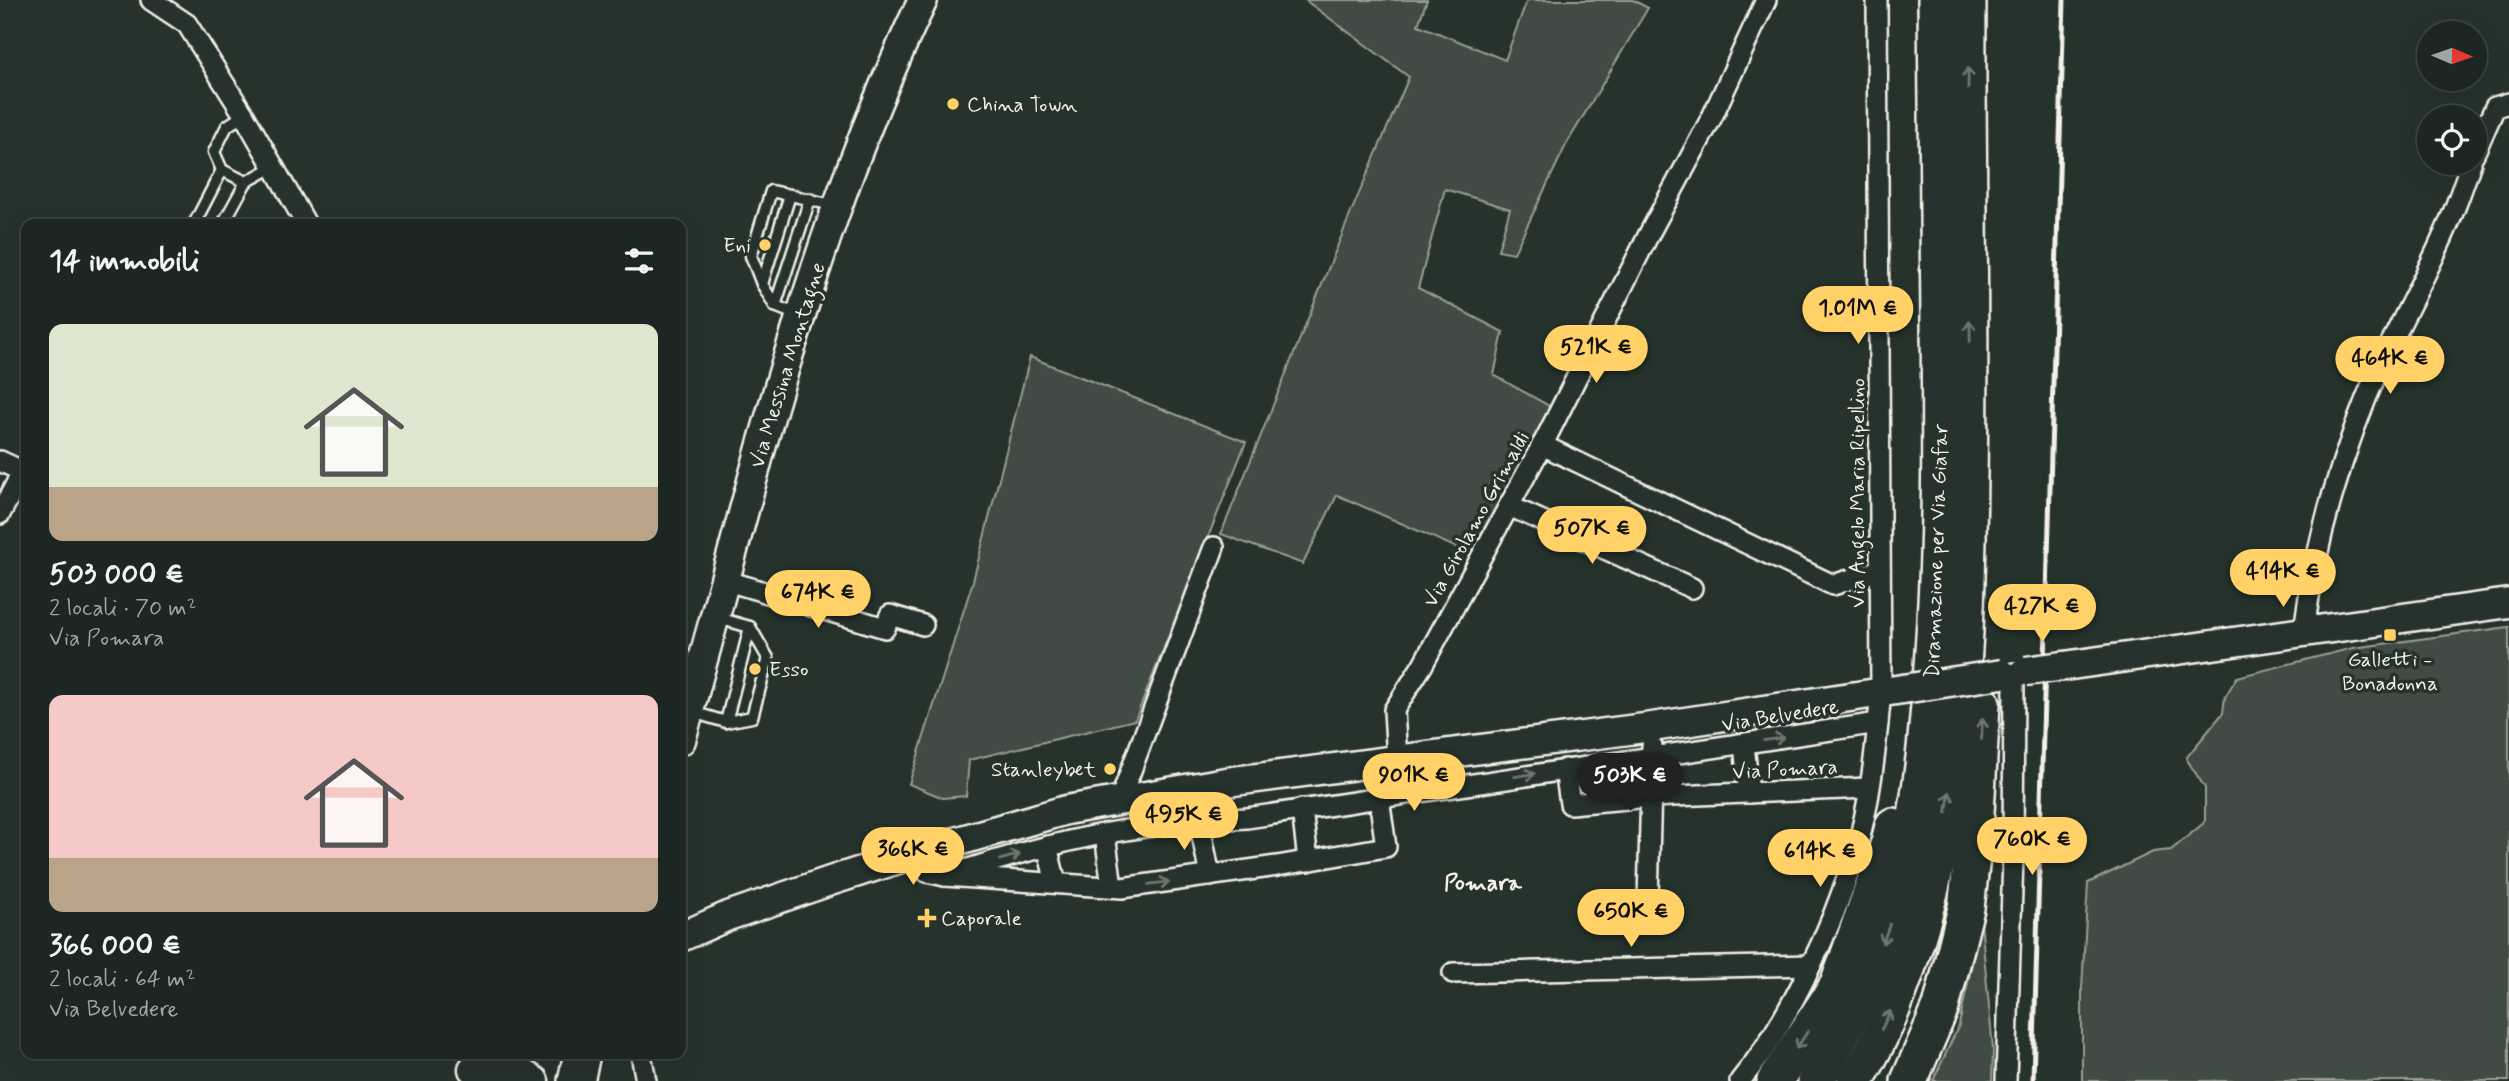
<!DOCTYPE html>
<html lang="it">
<meta charset="utf-8">
<style>
:root{--surface:#1c2622;--page:#252e2a;--text:#f1f3f6;--muted:#a0a5a5;--line:#3a4340;--accent:#ffd166}
body{margin:0;font-family:Mynerve,sans-serif;background:var(--page);color:var(--text);height:100vh;display:flex;flex-direction:column;font-size:26px;white-space:nowrap}
*{box-sizing:border-box;margin:0}
p{font-size:23px;color:var(--muted)}
.icon{flex:none;width:38px;height:38px;fill:none;stroke:currentColor;stroke-width:2;stroke-linecap:round;stroke-linejoin:round}
.map{position:relative;flex:1;overflow:hidden}
.side{position:absolute;left:21px;top:219px;width:665px;height:840px;display:flex;flex-direction:column;background:var(--surface);border-radius:14px;box-shadow:0 7px 28px #0002,0 0 0 2px var(--line)}
.side>*{flex:none}
.needle{width:46px;rotate:92deg}
.tools{position:absolute;left:2417px;top:21px;display:grid;gap:14px}
.tools a{display:grid;place-items:center;width:70px;height:70px;border-radius:50%;background:var(--surface);box-shadow:0 7px 28px #0002,0 0 0 2px var(--line);font-size:35px}
.price{position:absolute;translate:-50% -60px;padding:0 16px;border-radius:24px;background:var(--accent);color:#111;font-size:23px;line-height:46px;filter:drop-shadow(0 2px 4px #0008)}
.price::after{content:'';position:absolute;left:50%;top:42px;width:21px;height:16px;margin-left:-10px;background:inherit;clip-path:polygon(0 0,100% 0,50% 100%)}
.price.selected{background:#222;color:#fff}
ul{padding:0;list-style:none}
li{display:grid;align-content:center;gap:14px;height:371px;padding:0 28px}
li span{display:grid;place-items:center;height:217px;border-radius:14px;color:#555}
li>.icon{margin-inline-start:auto}
span .icon{width:126px;height:126px;fill:#fffc;stroke-width:1}
li b{font-size:30px}
h2{display:flex;justify-content:space-between;align-items:center;height:84px;padding:0 28px;font-size:30px}
.map>svg:first-child{display:block}
.green{fill:#414b45;stroke:#9a9e96;stroke-width:2}
.lines{fill:none;stroke-linecap:round;stroke-linejoin:round}
.lane-casing{stroke:#f4f1e8;stroke-width:15}
.street-casing{stroke:#f4f1e8;stroke-width:24}
.secondary-casing{stroke:#f4f1e8;stroke-width:33}
.highway-casing{stroke:#f4f1e8;stroke-width:40}
.lane{stroke:#26332d;stroke-width:10}
.street{stroke:#26332d;stroke-width:19}
.secondary{stroke:#26332d;stroke-width:28}
.highway{stroke:#26332d;stroke-width:35}
.rail{stroke:#f4f1e8;stroke-width:5}
.secondary-bridge-casing{stroke:#f4f1e8;stroke-width:33;stroke-linecap:butt}
.secondary-bridge{stroke:#26332d;stroke-width:28}
.oneway{stroke:#6e766e}
.poi-dot{fill:#ffd166;stroke:#26332d;stroke-width:2.5}
.labels{text-anchor:middle;stroke-width:7;stroke-linejoin:round;paint-order:stroke}
.poi-label{font-size:21px;fill:#f4f1e8;stroke:#26332d;text-anchor:start}
.street-label{font-size:21px;fill:#f4f1e8;stroke:#26332d}
.neighbourhood-label{font-size:23px;font-weight:bold;fill:#f4f1e8;stroke:#26332d}
</style>
<div class="map">
<svg width="2509" height="1081" viewBox="0 0 2509 1081">
<rect width="100%" height="100%" fill="#26332d"/>
<filter id="ink" filterUnits="userSpaceOnUse"><feTurbulence type="fractalNoise" baseFrequency=".0143" numOctaves="2"/><feDisplacementMap in="SourceGraphic" scale="14" xChannelSelector="R" yChannelSelector="G"/><feConvolveMatrix kernelMatrix="1 2 1 2 8 2 1 2 1" color-interpolation-filters="sRGB"/></filter>
<g filter="url(#ink)">
<g class="green">
<path d="M1305,0H1427L1418,25L1505,60L1527,0H1633L1648,8L1566,145L1514,253L1498,250L1510,209L1445,189L1418,288L1503,332L1494,375L1556,410L1473,555L1337,495L1303,564L1221,534L1352,210L1409,77Z"/>
<path d="M1030,357L1246,442L1135,720L969,760L966,796L943,798L909,784L973,581Z"/>
<path d="M2509,627V1081H2082V988L2088,883L2153,852L2171,850L2205,822V788L2186,758L2223,713L2225,697L2237,677L2353,648Z"/>
<path d="M1981,922L1993,1049L1992,1081H1933L1959,1025Z"/>
</g>
<g class="lines">
<defs>
<g id="lane">
<path d="M244,115L227,126L214,152L222,170L246,182L273,167"/>
<path d="M194,224L222,170"/>
<path d="M223,224L246,182"/>
<path d="M762,284L751,256L771,191L790,195"/>
<path d="M775,306L810,199"/>
<path d="M798,315L775,306L762,284L790,195L836,206"/>
<path d="M692,712L726,722L752,717L768,658L750,627L718,618"/>
<path d="M726,722L750,627"/>
</g>
<g id="street">
<path d="M151,0L187,24L244,115L306,224"/>
<path d="M2474,154L2495,107L2509,103"/>
<path d="M1542,445L1833,585L1880,570"/>
<path d="M0,461L26,473"/>
<path d="M1509,506L1692,588"/>
<path d="M0,514L23,471"/>
<path d="M724,580L885,628L890,615L923,625"/>
<path d="M2304,631C2315,542 2343,448 2380,366C2401,321 2425,278 2445,232C2455,210 2463,186 2471,163"/>
<path d="M1744,744L1749,793"/>
<path d="M1397,761L1394,710L1422,666L1547,436L1649,234L1712,117L1766,0"/>
<path d="M1565,769L1570,804L1650,797L1869,788"/>
<path d="M1120,800L1214,547"/>
<path d="M1302,809L1308,861"/>
<path d="M1199,820L1210,876"/>
<path d="M1105,834L1112,887"/>
<path d="M1047,846L1056,883"/>
<path d="M917,853L927,872L945,876L1122,888L1277,866L1386,847L1379,798"/>
<path d="M945,876C979,866 1014,854 1049,846C1114,829 1180,821 1247,818L1878,723"/>
<path d="M1648,901L1652,746"/>
<path d="M1453,973L1810,965"/>
<path d="M641,1054L646,1081"/>
<path d="M1740,1081C1789,1022 1832,928 1855,854C1871,802 1876,746 1881,691L1877,0"/>
<path d="M2006,1081L2013,857L2014,673"/>
</g>
<g id="secondary">
<path d="M2064,666L2509,603"/>
<path d="M681,740C707,642 734,545 761,448C805,295 853,144 923,0"/>
<path d="M681,937L728,916L830,881L917,853L1066,810L1226,782L1652,727L1903,689"/>
<path d="M473,1069C496,1064 514,1067 534,1081"/>
</g>
<g id="highway">
<path d="M576,1081L582,1054"/>
<path d="M1775,1081L1838,985L1889,843L1893,826"/>
<path d="M1816,1081C1847,1028 1875,974 1893,916C1922,819 1929,720 1935,620C1941,521 1940,421 1939,321C1938,214 1937,107 1936,0"/>
<path d="M1855,1081C1878,1046 1895,1005 1908,966C1963,809 1967,640 1969,475C1972,317 1967,158 1968,0"/>
<path d="M1909,1081L1941,1007L1966,908L1975,832L1982,703"/>
</g>
</defs>
<use href="#lane" class="lane-casing"/>
<use href="#street" class="street-casing"/>
<use href="#secondary" class="secondary-casing"/>
<use href="#highway" class="highway-casing"/>
<use href="#lane" class="lane"/>
<use href="#street" class="street"/>
<use href="#secondary" class="secondary"/>
<use href="#highway" class="highway"/>
<path class="rail" d="M2033,1081L2064,0"/>
<defs>
<g id="secondary-bridge">
<path d="M2026,671L2064,666"/>
<path d="M1903,689L2002,674"/>
</g>
</defs>
<use href="#secondary-bridge" class="secondary-bridge-casing"/>
<use href="#secondary-bridge" class="secondary-bridge"/>
</g>
<defs><path id="oneway-shaft" d="M-6 0H5M1.5-3L5.5 0L1.5 3" fill="none" stroke-width="1.6" stroke-linecap="round" stroke-linejoin="round" transform="scale(1.75)"/></defs>
<g class="oneway">
<use href="#oneway-shaft" transform="translate(1968 78) rotate(-90)"/>
<use href="#oneway-shaft" transform="translate(1970 331) rotate(-91)"/>
<use href="#oneway-shaft" transform="translate(1982 729) rotate(-88)"/>
<use href="#oneway-shaft" transform="translate(1774 739) rotate(-9)"/>
<use href="#oneway-shaft" transform="translate(1525 775) rotate(-9)"/>
<use href="#oneway-shaft" transform="translate(1948 802) rotate(-82)"/>
<use href="#oneway-shaft" transform="translate(1010 857) rotate(-16)"/>
<use href="#oneway-shaft" transform="translate(1159 883) rotate(-8)"/>
<use href="#oneway-shaft" transform="translate(1886 934) rotate(110)"/>
<use href="#oneway-shaft" transform="translate(1886 1020) rotate(-64)"/>
<use href="#oneway-shaft" transform="translate(1802 1040) rotate(123)"/>
</g>
</g>
<g class="poi-dot">
<circle cx="953" cy="104" r="7"/>
<circle cx="765" cy="245" r="7"/>
<rect x="2383" y="628" width="14" height="14" rx="3.5"/>
<circle cx="755" cy="669" r="7"/>
<circle cx="1110" cy="769" r="7"/>
<path d="M923.5 907.5h7v7h7v7h-7v7h-7v-7h-7v-7h7z"/>
</g>
<g class="labels">
<g class="poi-label">
<text x="967" y="111">China Town</text>
<text x="751" y="252" text-anchor="end">Eni</text>
<text x="2390" y="666" text-anchor="middle">Galletti -<tspan x="2390" dy="24">Bonadonna</tspan></text>
<text x="769" y="676">Esso</text>
<text x="1096" y="776" text-anchor="end">Stanleybet</text>
<text x="941" y="925">Caporale</text>
</g>
<g class="street-label">
<text transform="translate(787 365) rotate(-73)" y="7">Via Messina Montagne</text>
<text transform="translate(1857 493) rotate(-90)" y="7">Via Angelo Maria Ripellino</text>
<text transform="translate(1476 519) rotate(-61)" y="7">Via Girolamo Grimaldi</text>
<text transform="translate(1936 551) rotate(-88)" y="7">Diramazione per Via Giafar</text>
<text transform="translate(1780 715) rotate(-9)" y="7">Via Belvedere</text>
<text transform="translate(1785 769) rotate(-3)" y="7">Via Pomara</text>
</g>
<g class="neighbourhood-label">
<text x="1483" y="890">Pomara</text>
</g>
</g>
</svg>
<div class="tools">
<a><svg class="needle" viewBox="-14 -14 28 28"><path d="M0-13l5 13h-10z" fill="#e53935"/><path d="M0 13l5-13h-10z" fill="#a0a5a5"/></svg></a>
<a><svg class="icon" aria-label="locate" viewBox="0 0 24 24"><circle cx="12" cy="12" r="6"/><path d="M12 2v4M12 18v4M2 12h4M18 12h4"/></svg></a>
</div>
<b class="price" style="left:1858px;top:346px">1.01M €</b>
<b class="price" style="left:1596px;top:385px">521K €</b>
<b class="price" style="left:2390px;top:396px">464K €</b>
<b class="price" style="left:1592px;top:566px">507K €</b>
<b class="price" style="left:2283px;top:609px">414K €</b>
<b class="price" style="left:818px;top:630px">674K €</b>
<b class="price" style="left:2042px;top:644px">427K €</b>
<b class="price" style="left:1414px;top:813px">901K €</b>
<b class="price selected" style="left:1630px;top:813px">503K €</b>
<b class="price" style="left:1184px;top:852px">495K €</b>
<b class="price" style="left:2032px;top:877px">760K €</b>
<b class="price" style="left:913px;top:887px">366K €</b>
<b class="price" style="left:1820px;top:889px">614K €</b>
<b class="price" style="left:1631px;top:949px">650K €</b>
<section class="side">
<h2>14 immobili<svg class="icon" aria-label="filters" viewBox="0 0 24 24"><path d="M4 7h16M4 17h16"/><circle cx="9" cy="7" r="2"/><circle cx="15" cy="17" r="2"/></svg></h2>
<ul>
<li><span style="background:linear-gradient(#dfe7d0 75%,#b9a48a 0)"><svg class="icon" aria-label="home" viewBox="0 0 24 24"><path d="M3 11l9-7 9 7M6 9v11h12V9"/></svg></span><div><b>503 000 €</b><p>2 locali · 70 m²</p><p>Via Pomara</p></div></li>
<li><span style="background:linear-gradient(#f6c9c9 75%,#b9a48a 0)"><svg class="icon" aria-label="home" viewBox="0 0 24 24"><path d="M3 11l9-7 9 7M6 9v11h12V9"/></svg></span><div><b>366 000 €</b><p>2 locali · 64 m²</p><p>Via Belvedere</p></div></li>
</ul>
</section>
</div>
